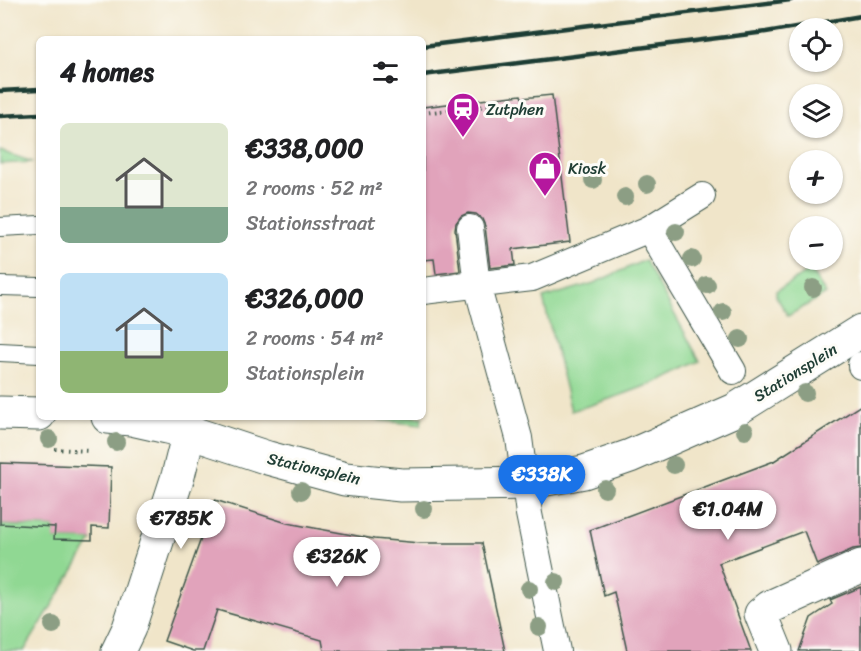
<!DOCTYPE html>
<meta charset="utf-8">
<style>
:root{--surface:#fff;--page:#f2f2f2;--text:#202124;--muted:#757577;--accent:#1a73e8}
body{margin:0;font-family:Sriracha,sans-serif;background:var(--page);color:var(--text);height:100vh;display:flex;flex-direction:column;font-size:22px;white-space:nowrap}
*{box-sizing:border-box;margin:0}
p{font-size:20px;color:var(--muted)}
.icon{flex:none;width:33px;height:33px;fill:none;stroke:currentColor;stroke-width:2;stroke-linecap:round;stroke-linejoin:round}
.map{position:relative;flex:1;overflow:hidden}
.panel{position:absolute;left:36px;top:36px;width:390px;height:384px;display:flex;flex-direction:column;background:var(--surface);border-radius:9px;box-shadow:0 2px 4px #0004}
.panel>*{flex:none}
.controls{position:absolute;left:789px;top:18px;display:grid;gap:12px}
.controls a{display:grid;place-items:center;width:54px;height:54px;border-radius:50%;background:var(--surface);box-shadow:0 2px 4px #0004;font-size:30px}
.price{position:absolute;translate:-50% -51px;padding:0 14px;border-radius:21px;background:#fff;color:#222;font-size:20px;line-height:39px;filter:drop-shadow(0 2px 3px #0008)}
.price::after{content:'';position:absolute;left:50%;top:36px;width:18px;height:14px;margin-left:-9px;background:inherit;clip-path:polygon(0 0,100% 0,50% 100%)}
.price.active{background:var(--accent);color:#fff}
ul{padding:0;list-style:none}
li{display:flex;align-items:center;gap:18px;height:150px;padding:0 24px}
li span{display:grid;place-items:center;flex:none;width:168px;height:120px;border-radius:9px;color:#555}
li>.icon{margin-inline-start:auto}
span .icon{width:72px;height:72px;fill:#fffc;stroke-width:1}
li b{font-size:26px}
h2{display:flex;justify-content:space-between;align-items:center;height:72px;padding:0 24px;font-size:26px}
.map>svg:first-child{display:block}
.green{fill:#90d893;stroke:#588a64;stroke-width:1.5}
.building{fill:#e1a3bb}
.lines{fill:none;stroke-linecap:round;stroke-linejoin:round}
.service-casing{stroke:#3e564a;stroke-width:20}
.pedestrian-casing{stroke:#3e564a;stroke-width:28}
.minor-casing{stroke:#3e564a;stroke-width:35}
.tertiary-casing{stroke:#3e564a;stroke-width:35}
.path{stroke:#3e564a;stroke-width:4;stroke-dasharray:1.5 4.5;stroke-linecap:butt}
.service{stroke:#fff;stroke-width:18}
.pedestrian{stroke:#fff;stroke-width:26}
.minor{stroke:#fff;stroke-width:33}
.tertiary{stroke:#fff;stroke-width:33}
.rail{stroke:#1f3d34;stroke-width:4.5}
.tree{fill:#8c9e84}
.labels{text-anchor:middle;stroke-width:6;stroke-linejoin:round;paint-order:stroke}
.poi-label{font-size:16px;fill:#1f3d34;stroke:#fdfcf7;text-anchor:start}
.street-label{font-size:16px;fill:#1f3d34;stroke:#fdfcf7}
</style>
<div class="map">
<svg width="861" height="651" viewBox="0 0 861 651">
<rect width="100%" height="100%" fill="#fdfcf7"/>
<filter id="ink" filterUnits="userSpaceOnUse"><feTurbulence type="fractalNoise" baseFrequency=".0167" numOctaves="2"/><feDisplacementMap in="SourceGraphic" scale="12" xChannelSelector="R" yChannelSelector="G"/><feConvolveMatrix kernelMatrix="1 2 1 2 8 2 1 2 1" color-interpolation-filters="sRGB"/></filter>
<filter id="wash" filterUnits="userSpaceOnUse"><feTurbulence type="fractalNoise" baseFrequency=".008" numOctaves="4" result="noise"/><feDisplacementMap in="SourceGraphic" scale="24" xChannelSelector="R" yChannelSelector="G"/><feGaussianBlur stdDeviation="1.35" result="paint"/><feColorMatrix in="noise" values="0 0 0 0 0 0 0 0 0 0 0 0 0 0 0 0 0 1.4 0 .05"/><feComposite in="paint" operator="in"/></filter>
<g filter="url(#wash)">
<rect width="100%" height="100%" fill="#f0e5c9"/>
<g class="green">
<path d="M0,151L33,162L0,164Z"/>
<path d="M645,260L700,361C659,383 616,398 571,411L543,298L594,283Z"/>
<path d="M810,270L826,294L788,316L776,296V291Z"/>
<path d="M350,417H422L421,425Z"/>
<path d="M0,525L55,527V539L92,540L24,651H0Z"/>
</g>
<g id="blocks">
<g class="building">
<path d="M521,95L522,98L552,95L570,242L513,249L515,265L490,268L485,226L482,219L476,214L468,213L461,216L456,223L455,229L460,271L436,274L434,259L423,260V107Z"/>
<path d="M861,405V548L853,549L817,565L804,531L719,563L751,651H627L614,592L604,596L590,530L774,461Z"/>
<path d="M0,463L111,467L109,528L92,527V540L54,539L55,527L0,524Z"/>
<path d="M215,500L287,523L374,539L420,543H482L505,651H324L322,640L217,610L203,651H193L164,641Z"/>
<path d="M861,587V651H799L811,618L832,604L830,600Z"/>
</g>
</g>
</g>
<g filter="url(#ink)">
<use href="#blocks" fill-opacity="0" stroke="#3e564a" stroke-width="1.5"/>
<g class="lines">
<defs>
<g id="service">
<path d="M0,227L39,225"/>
<path d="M0,286L39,287"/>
<path d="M0,352L39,354"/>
</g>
<g id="pedestrian">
<path d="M470,228L477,285L519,438L529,514L557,651"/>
<path d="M649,229L733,371"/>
<path d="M423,291L532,278L649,229L702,196"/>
<path d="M861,365V366"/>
</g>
<g id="minor">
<path d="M118,651L129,628L178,476L189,432"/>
<path d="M776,651L761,614L770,607L861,566"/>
</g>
<g id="tertiary">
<path d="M0,413L39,414"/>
<path d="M108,417L131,419L189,432L268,458L345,479L401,485L525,483L584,472L630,456L735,410L861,331"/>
</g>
</defs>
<use href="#service" class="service-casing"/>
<use href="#pedestrian" class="pedestrian-casing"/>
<use href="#minor" class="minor-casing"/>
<use href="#tertiary" class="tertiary-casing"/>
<g class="path">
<path d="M463,109L502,104"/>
<path d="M423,113L458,109"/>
<path d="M55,449L89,451"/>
</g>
<use href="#service" class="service"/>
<use href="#pedestrian" class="pedestrian"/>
<use href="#minor" class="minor"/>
<use href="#tertiary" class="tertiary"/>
<g class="rail">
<path d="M423,46L791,0"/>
<path d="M423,75L766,32L861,16"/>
<path d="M0,91L39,89"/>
<path d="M0,116L39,114"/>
</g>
</g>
<g class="tree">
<circle cx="593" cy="180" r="9"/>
<circle cx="647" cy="184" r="9"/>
<circle cx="625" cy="197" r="9"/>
<circle cx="676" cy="232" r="9"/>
<circle cx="692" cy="259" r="9"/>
<circle cx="707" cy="285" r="9"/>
<circle cx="813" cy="288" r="9"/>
<circle cx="723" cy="312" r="9"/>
<circle cx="740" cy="339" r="9"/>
<circle cx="805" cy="393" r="9"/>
<circle cx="745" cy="431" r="9"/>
<circle cx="49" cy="439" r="9"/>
<circle cx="116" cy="442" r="9"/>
<circle cx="674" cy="465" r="9"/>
<circle cx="605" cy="489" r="9"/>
<circle cx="301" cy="491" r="9"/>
<circle cx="424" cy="509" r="9"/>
<circle cx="556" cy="582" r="9"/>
<circle cx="529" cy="589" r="9"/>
<circle cx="53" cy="625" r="9"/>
<circle cx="539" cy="627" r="9"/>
</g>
</g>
<defs>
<symbol id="station-pin" viewBox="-11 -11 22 30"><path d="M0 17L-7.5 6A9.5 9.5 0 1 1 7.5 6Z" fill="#b5179e" stroke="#fdfcf7"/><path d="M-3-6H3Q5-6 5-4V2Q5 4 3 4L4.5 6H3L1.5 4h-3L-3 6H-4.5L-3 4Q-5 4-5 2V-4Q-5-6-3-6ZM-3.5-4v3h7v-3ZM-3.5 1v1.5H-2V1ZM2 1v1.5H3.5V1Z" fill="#fff"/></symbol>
<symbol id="shop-pin" viewBox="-11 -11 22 30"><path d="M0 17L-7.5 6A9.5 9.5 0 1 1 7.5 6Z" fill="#b5179e" stroke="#fdfcf7"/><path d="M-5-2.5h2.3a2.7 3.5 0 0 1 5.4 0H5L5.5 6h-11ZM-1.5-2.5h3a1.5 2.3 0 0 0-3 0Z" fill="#fff"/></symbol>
</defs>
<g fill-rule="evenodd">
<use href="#station-pin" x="444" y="90" width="38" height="52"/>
<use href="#shop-pin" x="526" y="149" width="38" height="52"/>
</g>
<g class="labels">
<g class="poi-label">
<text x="486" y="115">Zutphen</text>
<text x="568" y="174">Kiosk</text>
</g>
<g class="street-label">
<text transform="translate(795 372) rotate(-32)" y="6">Stationsplein</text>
<text transform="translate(314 468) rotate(13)" y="6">Stationsplein</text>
</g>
</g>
</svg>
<div class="controls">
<a><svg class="icon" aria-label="locate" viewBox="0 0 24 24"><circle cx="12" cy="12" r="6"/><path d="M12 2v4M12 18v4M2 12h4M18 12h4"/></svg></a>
<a><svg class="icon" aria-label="layers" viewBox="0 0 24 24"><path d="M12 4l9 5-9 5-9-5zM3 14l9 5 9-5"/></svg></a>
<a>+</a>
<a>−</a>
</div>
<b class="price active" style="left:542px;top:506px">€338K</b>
<b class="price" style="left:728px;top:541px">€1.04M</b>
<b class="price" style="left:181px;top:550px">€785K</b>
<b class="price" style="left:337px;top:588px">€326K</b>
<section class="panel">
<h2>4 homes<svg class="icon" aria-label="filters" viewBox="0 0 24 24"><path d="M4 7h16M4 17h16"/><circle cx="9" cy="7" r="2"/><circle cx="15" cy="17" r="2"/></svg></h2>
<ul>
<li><span style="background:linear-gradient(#dfe7d0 70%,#7fa58c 0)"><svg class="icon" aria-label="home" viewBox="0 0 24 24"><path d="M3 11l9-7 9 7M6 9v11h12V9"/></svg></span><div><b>€338,000</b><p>2 rooms · 52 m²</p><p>Stationsstraat</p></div></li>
<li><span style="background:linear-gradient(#bfe0f5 65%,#8fb573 0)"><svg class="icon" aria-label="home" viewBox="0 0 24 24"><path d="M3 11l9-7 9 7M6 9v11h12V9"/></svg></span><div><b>€326,000</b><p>2 rooms · 54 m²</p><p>Stationsplein</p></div></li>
</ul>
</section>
</div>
